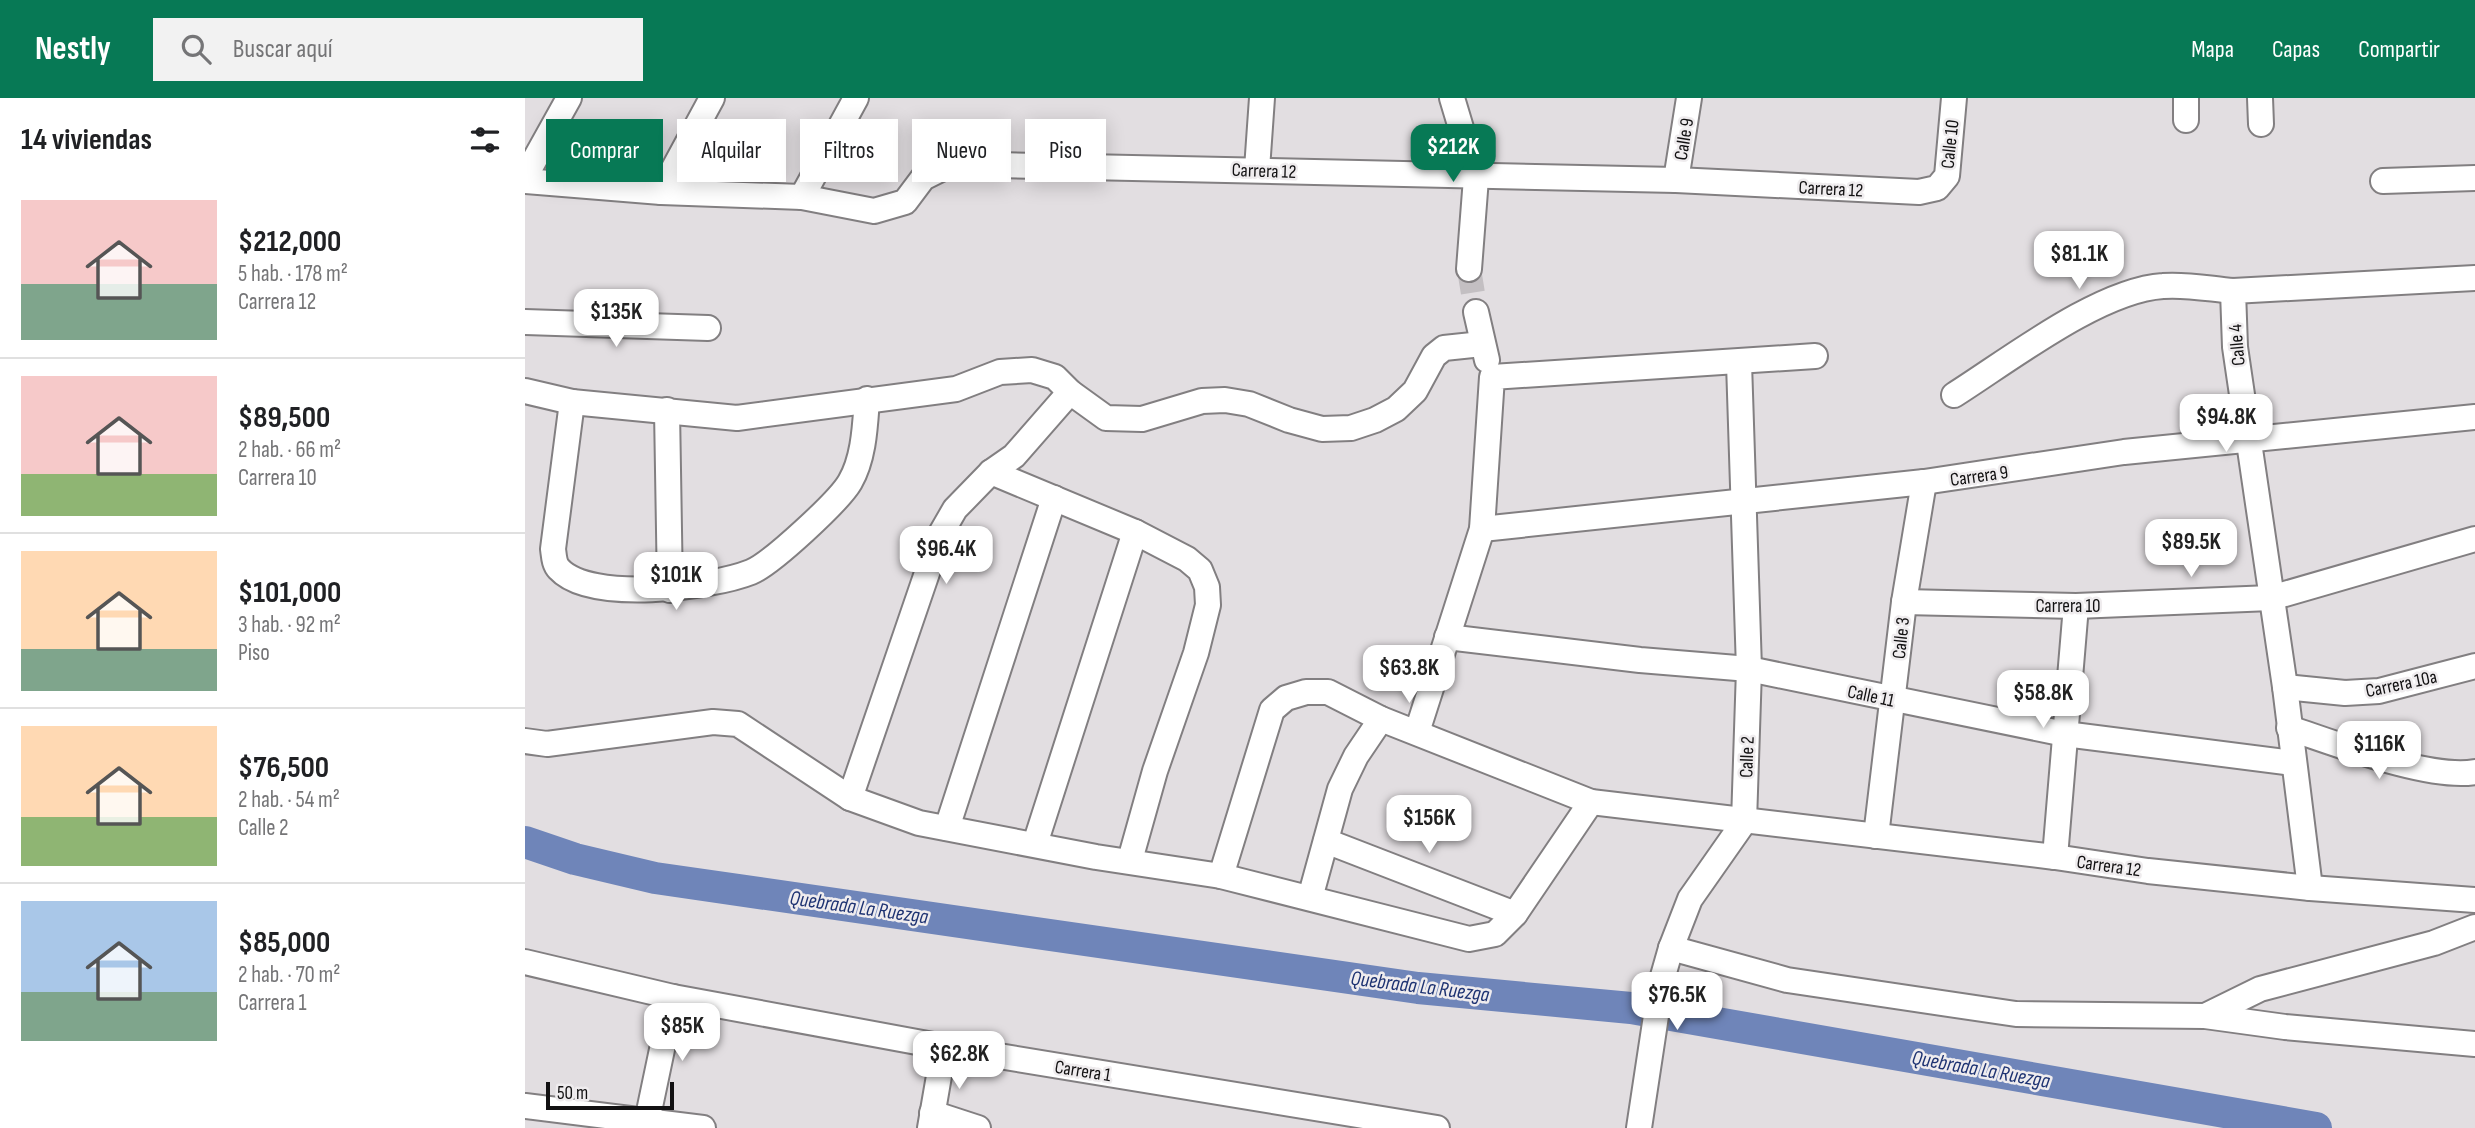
<!DOCTYPE html>
<html lang="es">
<meta charset="utf-8">
<style>
:root{--surface:#fff;--page:#f2f2f2;--text:#202124;--muted:#757577;--line:#e0e0e0;--accent:#077955}
body{margin:0;font-family:"Sofia Sans Condensed",sans-serif;background:var(--page);color:var(--text);height:100vh;display:flex;flex-direction:column;font-size:26px;white-space:nowrap}
*{box-sizing:border-box;margin:0}
p{font-size:23px;color:var(--muted)}
.icon{flex:none;width:38px;height:38px;fill:none;stroke:currentColor;stroke-width:2;stroke-linecap:round;stroke-linejoin:round}
.map{position:relative;flex:1;overflow:hidden}
.sheet{display:flex;flex-direction:column;background:var(--surface);width:525px}
.sheet>*{flex:none}
.guide{position:absolute;left:21px;top:21px;width:665px;height:63px;display:flex;gap:14px}
.scale{position:absolute;left:21px;bottom:18px;width:128px;box-sizing:border-box;padding-left:7px;border:4px solid #121112;border-top:0;font-size:19px;line-height:24px;white-space:nowrap;color:#121112;-webkit-text-stroke:5px #efecee;paint-order:stroke}
.price{position:absolute;translate:-50% -60px;padding:0 16px;border-radius:14px;background:#fff;color:#222;font-size:23px;line-height:46px;filter:drop-shadow(0 2px 4px #0008)}
.price::after{content:'';position:absolute;left:50%;top:42px;width:21px;height:16px;margin-left:-10px;background:inherit;clip-path:polygon(0 0,100% 0,50% 100%)}
.price.selected{background:var(--accent);color:#fff}
ul{padding:0;list-style:none}
li{display:flex;align-items:center;gap:21px;height:175px;padding:0 21px}
li+li{border-top:2px solid var(--line)}
li span{display:grid;place-items:center;flex:none;width:196px;height:140px;border-radius:0px;color:#555}
li>.icon{margin-inline-start:auto}
span .icon{width:84px;height:84px;fill:#fffc;stroke-width:1}
li b{font-size:30px}
h2{display:flex;justify-content:space-between;align-items:center;height:84px;padding:0 21px;font-size:30px}
.chip{padding:0 24px;border-radius:0px;background:var(--surface);box-shadow:0 4px 18px #0003;font-size:24px;line-height:63px}
.chip.selected{background:var(--accent);color:#fff}
header{display:flex;align-items:center;gap:42px;box-sizing:border-box;height:98px;padding:0 35px;background:var(--accent);color:#fff}
header strong{font-size:33px}
nav{display:flex;gap:38px;margin-inline-start:auto;font-size:24px}
.search{width:490px;height:63px;background:var(--page);display:flex;align-items:center;gap:18px;box-sizing:border-box;padding:0 24px;border-radius:0px;color:var(--muted);font-size:26px}
main{display:flex;flex:1;min-height:0}
.map>svg:first-child{display:block}
.lines{fill:none;stroke-linecap:round;stroke-linejoin:round}
.river{stroke:#6f85b9;stroke-width:32}
.minor-tunnel{stroke:#c3bfc2;stroke-width:24;stroke-dasharray:24 12;stroke-linecap:butt}
.minor-casing{stroke:#827f81;stroke-width:28}
.minor{stroke:#fff;stroke-width:24}
.labels{text-anchor:middle;stroke-width:5;stroke-linejoin:round;paint-order:stroke}
.street-label{font-size:19px;fill:#121112;stroke:#efecee}
.water-label{font-size:21px;font-style:italic;fill:#1e3372;stroke:#efecee}
</style>
<header>
<strong>Nestly</strong>
<div class="search"><svg class="icon" aria-label="search" viewBox="0 0 24 24"><circle cx="10" cy="10" r="6"/><path d="M15 15l6 6"/></svg>Buscar aquí</div>
<nav><a>Mapa</a><a>Capas</a><a>Compartir</a></nav>
</header>
<main>
<section class="sheet">
<h2>14 viviendas<svg class="icon" aria-label="filters" viewBox="0 0 24 24"><path d="M4 7h16M4 17h16"/><circle cx="9" cy="7" r="2"/><circle cx="15" cy="17" r="2"/></svg></h2>
<ul>
<li><span style="background:linear-gradient(#f6c9c9 60%,#7fa58c 0)"><svg class="icon" aria-label="home" viewBox="0 0 24 24"><path d="M3 11l9-7 9 7M6 9v11h12V9"/></svg></span><div><b>$212,000</b><p>5 hab. · 178 m²</p><p>Carrera 12</p></div></li>
<li><span style="background:linear-gradient(#f6c9c9 70%,#8fb573 0)"><svg class="icon" aria-label="home" viewBox="0 0 24 24"><path d="M3 11l9-7 9 7M6 9v11h12V9"/></svg></span><div><b>$89,500</b><p>2 hab. · 66 m²</p><p>Carrera 10</p></div></li>
<li><span style="background:linear-gradient(#ffd9b3 70%,#7fa58c 0)"><svg class="icon" aria-label="home" viewBox="0 0 24 24"><path d="M3 11l9-7 9 7M6 9v11h12V9"/></svg></span><div><b>$101,000</b><p>3 hab. · 92 m²</p><p>Piso</p></div></li>
<li><span style="background:linear-gradient(#ffd9b3 65%,#8fb573 0)"><svg class="icon" aria-label="home" viewBox="0 0 24 24"><path d="M3 11l9-7 9 7M6 9v11h12V9"/></svg></span><div><b>$76,500</b><p>2 hab. · 54 m²</p><p>Calle 2</p></div></li>
<li><span style="background:linear-gradient(#a9c7e8 65%,#7fa58c 0)"><svg class="icon" aria-label="home" viewBox="0 0 24 24"><path d="M3 11l9-7 9 7M6 9v11h12V9"/></svg></span><div><b>$85,000</b><p>2 hab. · 70 m²</p><p>Carrera 1</p></div></li>
</ul>
</section>
<div class="map">
<svg width="1950" height="1030" viewBox="0 0 1950 1030">
<rect width="100%" height="100%" fill="#e2dee1"/>
<g class="lines">
<path class="river" d="M0,744L50,761L130,780L893,890L1106,910L1791,1030"/>
<path class="minor-tunnel" d="M944,171L951,214"/>
<defs>
<g id="minor">
<path d="M927,0L951,80L944,171"/>
<path d="M1661,0V22"/>
<path d="M1735,0L1736,26"/>
<path d="M732,71L737,0"/>
<path d="M0,79L44,0"/>
<path d="M1151,82L1164,0"/>
<path d="M0,83L136,94L277,99L349,113L380,104L398,80L426,66L1151,82L1394,94L1412,90L1422,78L1429,0"/>
<path d="M1858,83L1950,80"/>
<path d="M136,94L187,0"/>
<path d="M277,99L331,0"/>
<path d="M951,214L962,262"/>
<path d="M0,224L183,230"/>
<path d="M0,293L47,304L212,320L431,291L475,274L507,272L530,279L545,294L581,320L617,321L677,303L700,302L724,306L764,322L797,331L826,330L850,322L871,311L890,293L909,258L919,250L957,246"/>
<path d="M1429,297C1483,263 1574,192 1638,188C1661,186 1685,191 1708,193"/>
<path d="M47,304L28,451C29,458 29,466 34,471C65,505 186,490 226,474C246,466 314,403 325,384C339,360 340,328 342,301"/>
<path d="M142,312L145,492"/>
<path d="M466,374L610,434L662,461L675,472L682,489L683,507L671,555L630,673L605,762"/>
<path d="M957,431L1399,384L1599,354L1950,319"/>
<path d="M1379,504L1551,508L1746,500L1950,441"/>
<path d="M922,539L1115,562L1224,571L1540,636L1768,665"/>
<path d="M1760,589L1820,595L1854,593L1950,568"/>
<path d="M1764,630C1810,645 1904,682 1950,674"/>
<path d="M892,634L957,431L967,279L1290,258"/>
<path d="M0,643L22,646L188,624L213,626L325,700L394,725L571,759L696,778L944,841L970,836L990,816L1066,704"/>
<path d="M325,700L415,437L430,411L466,374L489,358L545,294"/>
<path d="M422,730L529,400"/>
<path d="M1351,738L1379,504L1399,384"/>
<path d="M801,743L990,816"/>
<path d="M510,746L610,434"/>
<path d="M1530,759L1551,508"/>
<path d="M696,778L747,612L761,600L781,594H803L856,621L1066,704L1530,759L1623,773L1785,790L1950,802"/>
<path d="M1785,790L1760,589L1710,249L1708,193L1950,180"/>
<path d="M785,800L815,691L831,658L856,621"/>
<path d="M1146,850L1262,882L1491,916L1680,918L1735,891L1909,845L1950,829"/>
<path d="M0,864L148,899L419,949L912,1030"/>
<path d="M1680,918L1760,929L1950,946"/>
<path d="M0,1008L178,1030"/>
<path d="M407,1015L453,1030"/>
<path d="M122,1023L148,899"/>
<path d="M405,1030L419,949"/>
<path d="M1114,1030L1136,885L1146,850L1165,801L1219,724L1224,571L1214,265"/>
</g>
</defs>
<use href="#minor" class="minor-casing"/>
<use href="#minor" class="minor"/>
</g>
<g class="labels">
<g class="street-label">
<text transform="translate(1158 41) rotate(-81)" y="7">Calle 9</text>
<text transform="translate(1424 46) rotate(-84)" y="7">Calle 10</text>
<text transform="translate(739 72) rotate(2)" y="7">Carrera 12</text>
<text transform="translate(1306 90) rotate(3)" y="7">Carrera 12</text>
<text transform="translate(1711 247) rotate(-95)" y="7">Calle 4</text>
<text transform="translate(1454 377) rotate(-8)" y="7">Carrera 9</text>
<text x="1543" y="514">Carrera 10</text>
<text transform="translate(1375 540) rotate(-84)" y="7">Calle 3</text>
<text transform="translate(1876 585) rotate(-12)" y="7">Carrera 10a</text>
<text transform="translate(1346 597) rotate(12)" y="7">Calle 11</text>
<text transform="translate(1221 659) rotate(-88)" y="7">Calle 2</text>
<text transform="translate(1584 767) rotate(8)" y="7">Carrera 12</text>
<text transform="translate(558 972) rotate(9)" y="7">Carrera 1</text>
</g>
<g class="water-label">
<text transform="translate(334 809) rotate(8)" y="7">Quebrada La Ruezga</text>
<text transform="translate(895 888) rotate(7)" y="7">Quebrada La Ruezga</text>
<text transform="translate(1456 971) rotate(10)" y="7">Quebrada La Ruezga</text>
</g>
</g>
</svg>
<div class="scale">50 m</div>
<b class="price selected" style="left:928px;top:86px">$212K</b>
<b class="price" style="left:1554px;top:193px">$81.1K</b>
<b class="price" style="left:91px;top:251px">$135K</b>
<b class="price" style="left:1701px;top:356px">$94.8K</b>
<b class="price" style="left:1666px;top:481px">$89.5K</b>
<b class="price" style="left:421px;top:488px">$96.4K</b>
<b class="price" style="left:151px;top:514px">$101K</b>
<b class="price" style="left:884px;top:607px">$63.8K</b>
<b class="price" style="left:1518px;top:632px">$58.8K</b>
<b class="price" style="left:1854px;top:683px">$116K</b>
<b class="price" style="left:904px;top:757px">$156K</b>
<b class="price" style="left:1152px;top:934px">$76.5K</b>
<b class="price" style="left:157px;top:965px">$85K</b>
<b class="price" style="left:434px;top:993px">$62.8K</b>
<div class="guide">
<a class="chip selected">Comprar</a>
<a class="chip">Alquilar</a>
<a class="chip">Filtros</a>
<a class="chip">Nuevo</a>
<a class="chip">Piso</a>
</div>
</div>
</main>
